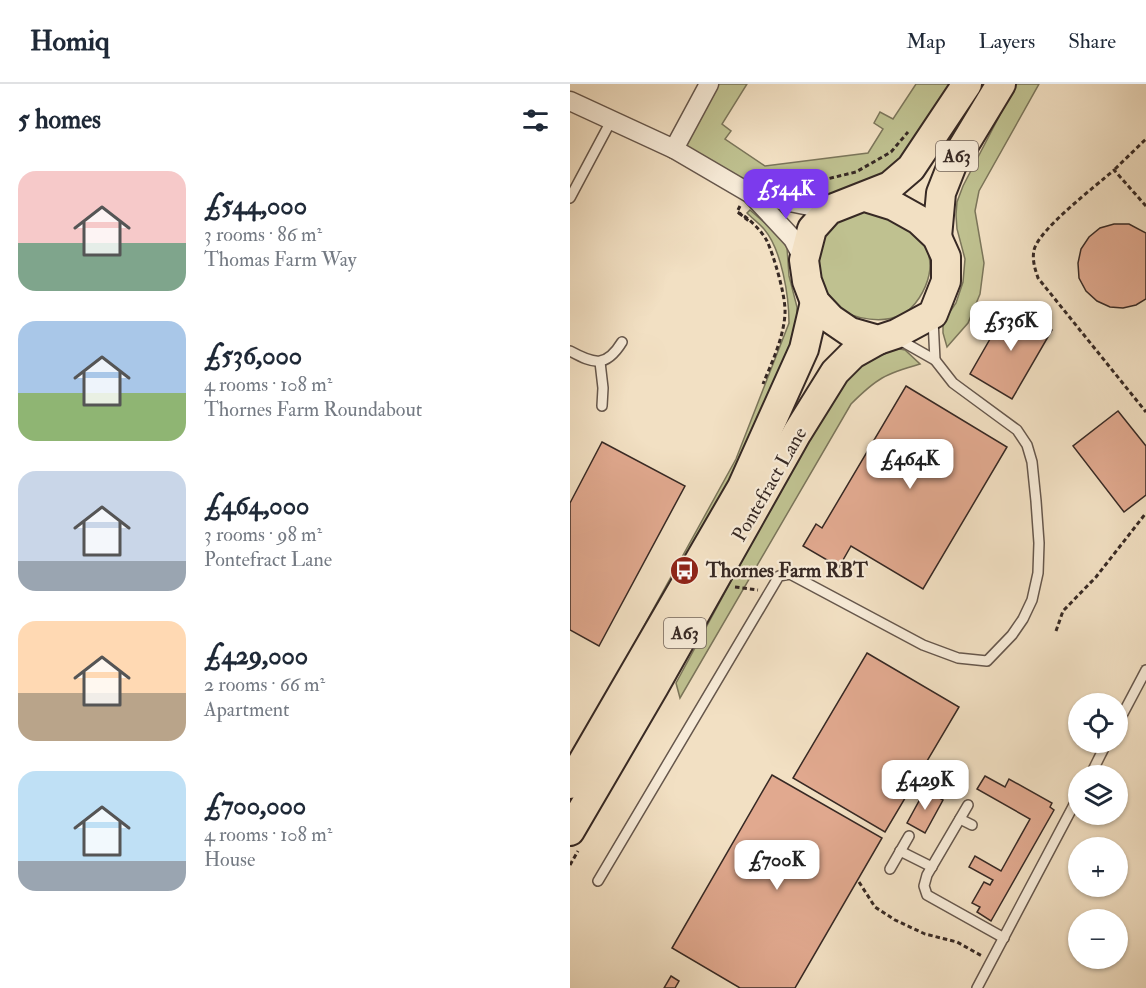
<!DOCTYPE html>
<meta charset="utf-8">
<style>
:root{--surface:#fff;--page:#f6f6f7;--text:#1f2937;--muted:#747a83;--line:#e0e1e3;--accent:#7c3aed}
body{margin:0;font-family:"IM FELL Double Pica",serif;background:var(--page);color:var(--text);height:100vh;display:flex;flex-direction:column;font-size:22px;white-space:nowrap}
*{box-sizing:border-box;margin:0}
p{font-size:20px;color:var(--muted)}
.icon{flex:none;width:33px;height:33px;fill:none;stroke:currentColor;stroke-width:2;stroke-linecap:round;stroke-linejoin:round}
.map{position:relative;flex:1;overflow:hidden}
.side{display:flex;flex-direction:column;background:var(--surface);width:570px}
.side>*{flex:none}
.buttons{position:absolute;left:498px;top:609px;display:grid;gap:12px}
.buttons a{display:grid;place-items:center;width:60px;height:60px;border-radius:50%;background:var(--surface);box-shadow:0 2px 4px #0004;font-size:30px}
.price{position:absolute;translate:-50% -51px;padding:0 14px;border-radius:12px;background:#fff;color:#222;font-size:20px;line-height:39px;filter:drop-shadow(0 2px 3px #0008)}
.price::after{content:'';position:absolute;left:50%;top:36px;width:18px;height:14px;margin-left:-9px;background:inherit;clip-path:polygon(0 0,100% 0,50% 100%)}
.price.active{background:var(--accent);color:#fff}
ul{padding:0;list-style:none}
li{display:flex;align-items:center;gap:18px;height:150px;padding:0 18px}
li span{display:grid;place-items:center;flex:none;width:168px;height:120px;border-radius:18px;color:#555}
li>.icon{margin-inline-start:auto}
span .icon{width:72px;height:72px;fill:#fffc;stroke-width:1}
li b{font-size:26px}
h2{display:flex;justify-content:space-between;align-items:center;height:72px;padding:0 18px;font-size:26px}
header{display:flex;align-items:center;gap:36px;box-sizing:border-box;height:84px;padding:0 30px;background:var(--surface);border-bottom:2px solid var(--line)}
header strong{font-size:28px}
nav{display:flex;gap:33px;margin-inline-start:auto;font-size:21px}
main{display:flex;flex:1;min-height:0}
.map>svg:first-child{display:block}
.green{fill:#bfc190;stroke:#7b755a;stroke-width:1.5}
.building{fill:#e1a98f;stroke:#372924;stroke-width:1.5}
.lines{fill:none;stroke-linecap:round;stroke-linejoin:round}
.service-casing{stroke:#66574c;stroke-width:12}
.minor-casing{stroke:#66574c;stroke-width:21}
.trunk-casing{stroke:#372924;stroke-width:32}
.path{stroke:#372924;stroke-width:3;stroke-dasharray:4.5 3;stroke-linecap:butt}
.service{stroke:#f7ebd8;stroke-width:9}
.minor{stroke:#f7ebd8;stroke-width:18}
.trunk{stroke:#f2e0c3;stroke-width:28}
.labels{text-anchor:middle;stroke-width:4.5;stroke-linejoin:round;paint-order:stroke}
.shield{fill:#f7ebd8;stroke:#71635a;stroke-width:1.5}
.shield-label{font-size:18px;font-weight:bold;fill:#372924}
.street-label{font-size:20px;fill:#372924;stroke:#f7ebd8}
.poi-label{font-size:20px;font-weight:bold;fill:#372924;stroke:#f7ebd8;text-anchor:start}
</style>
<header>
<strong>Homiq</strong>
<nav><a>Map</a><a>Layers</a><a>Share</a></nav>
</header>
<main>
<section class="side">
<h2>5 homes<svg class="icon" aria-label="filters" viewBox="0 0 24 24"><path d="M4 7h16M4 17h16"/><circle cx="9" cy="7" r="2"/><circle cx="15" cy="17" r="2"/></svg></h2>
<ul>
<li><span style="background:linear-gradient(#f6c9c9 60%,#7fa58c 0)"><svg class="icon" aria-label="home" viewBox="0 0 24 24"><path d="M3 11l9-7 9 7M6 9v11h12V9"/></svg></span><div><b>£544,000</b><p>3 rooms · 86 m²</p><p>Thomas Farm Way</p></div></li>
<li><span style="background:linear-gradient(#a9c7e8 60%,#8fb573 0)"><svg class="icon" aria-label="home" viewBox="0 0 24 24"><path d="M3 11l9-7 9 7M6 9v11h12V9"/></svg></span><div><b>£536,000</b><p>4 rooms · 108 m²</p><p>Thornes Farm Roundabout</p></div></li>
<li><span style="background:linear-gradient(#c9d6e8 75%,#9aa5b1 0)"><svg class="icon" aria-label="home" viewBox="0 0 24 24"><path d="M3 11l9-7 9 7M6 9v11h12V9"/></svg></span><div><b>£464,000</b><p>3 rooms · 98 m²</p><p>Pontefract Lane</p></div></li>
<li><span style="background:linear-gradient(#ffd9b3 60%,#b9a48a 0)"><svg class="icon" aria-label="home" viewBox="0 0 24 24"><path d="M3 11l9-7 9 7M6 9v11h12V9"/></svg></span><div><b>£429,000</b><p>2 rooms · 66 m²</p><p>Apartment</p></div></li>
<li><span style="background:linear-gradient(#bfe0f5 75%,#9aa5b1 0)"><svg class="icon" aria-label="home" viewBox="0 0 24 24"><path d="M3 11l9-7 9 7M6 9v11h12V9"/></svg></span><div><b>£700,000</b><p>4 rooms · 108 m²</p><p>House</p></div></li>
</ul>
</section>
<div class="map">
<svg width="576" height="904" viewBox="0 0 576 904">
<rect width="100%" height="100%" fill="#f2e0c3"/>
<filter id="stains"><feTurbulence type="fractalNoise" baseFrequency=".00333" numOctaves="4"/><feColorMatrix values="0 0 0 0 .2 0 0 0 0 .09 0 0 0 0 .02 0 0 0 .5 -.17"/></filter>
<radialGradient id="worn" r=".72"><stop offset=".6" stop-color="#630" stop-opacity="0"/><stop offset="1" stop-color="#630" stop-opacity=".3"/></radialGradient>
<g class="green">
<path d="M139,0H177L152,40L161,47L155,55L195,82L298,69L313,45L304,39L310,28L323,35L346,0H397L366,49L278,118L181,110L104,65Z"/>
<path d="M446,0H469L409,107L405,127L414,179L410,210L398,239L377,263L373,249V238L386,219L393,198L395,175L387,145L386,131L387,118L393,102Z"/>
<path d="M299,124C311,131 338,141 347,149C358,159 362,178 359,191C356,205 345,225 331,231C309,241 270,234 257,213C253,208 252,201 250,196C245,182 243,180 247,166C256,131 267,133 299,124Z"/>
<path d="M180,126L210,152L217,164L219,192L227,223V241L223,256L173,378L61,576L63,562L166,375L219,239C219,213 212,166 194,145C190,140 183,135 177,129Z"/>
<path d="M325,264L335,266L350,280C315,290 307,294 281,320L110,614L106,599L239,353C255,328 274,291 299,275C306,270 316,268 325,264Z"/>
</g>
<g class="building">
<path d="M544,140H559L576,149V215L566,221L553,224L540,223L527,217L516,207L509,194L508,179L511,165L519,153L530,144Z"/>
<path d="M439,222L482,246L442,315L400,290Z"/>
<path d="M336,302L437,363L353,505L281,462L269,483L233,462L246,440L252,444Z"/>
<path d="M548,327L576,362V411L554,428L503,362Z"/>
<path d="M32,358L115,402L29,562L0,546V419Z"/>
<path d="M297,569L389,623L315,748L223,694Z"/>
<path d="M202,691L312,754L225,904H170L102,864Z"/>
<path d="M415,692L435,703L439,695L482,719L480,723L484,726L421,837L407,828L410,823L402,819L414,798L420,801L423,796L399,783L405,772L431,787L460,735L407,705Z"/>
<path d="M355,706L373,716L355,749L337,739Z"/>
<path d="M101,892L109,897L105,904H94Z"/>
</g>
<g class="lines">
<defs>
<g id="service">
<path d="M0,114L41,37"/>
<path d="M363,236L365,276"/>
<path d="M0,267C24,280 36,284 52,258"/>
<path d="M30,278L33,304L32,322"/>
<path d="M548,639L576,586"/>
<path d="M520,692L537,658"/>
<path d="M398,721L357,791L354,802L357,811L434,854"/>
<path d="M390,735L402,741"/>
<path d="M330,767L362,783"/>
<path d="M320,785L339,752"/>
<path d="M28,797L209,492L220,490L353,561L388,574L417,577L442,551L453,535L462,516L468,489L469,459L466,417L462,378L457,361L447,346L383,299L365,276L328,255"/>
<path d="M407,904L508,713"/>
</g>
<g id="minor">
<path d="M0,17L104,65L181,110L223,155L234,176"/>
<path d="M104,65L139,0"/>
<path d="M181,110L259,126"/>
</g>
<g id="trunk">
<path d="M295,113L324,122L349,136L367,153L376,173V197L363,230L326,250L308,256L280,248L261,235L245,218L237,197L234,176L242,145L259,126L320,102L341,84L397,0"/>
<path d="M367,153L371,109L382,81L431,0"/>
<path d="M0,700L172,403L234,265L245,218"/>
<path d="M0,747L84,603L227,349L265,288L283,270L308,256"/>
</g>
</defs>
<use href="#service" class="service-casing"/>
<use href="#minor" class="minor-casing"/>
<use href="#trunk" class="trunk-casing"/>
<g class="path">
<path d="M545,85L576,55"/>
<path d="M190,93L194,91L208,97"/>
<path d="M208,98L232,101L286,88L321,68L338,48"/>
<path d="M170,122L167,128C178,133 191,146 197,157C204,172 216,213 215,229C214,253 202,278 193,300"/>
<path d="M576,122L544,86C526,102 469,145 464,166C462,176 465,185 468,194L576,328"/>
<path d="M169,129L180,138"/>
<path d="M165,503L188,506"/>
<path d="M486,547L493,527L526,493L576,429"/>
<path d="M0,781L8,767"/>
<path d="M289,798L305,823L325,836L355,850L387,858L412,872"/>
</g>
<use href="#service" class="service"/>
<use href="#minor" class="minor"/>
<use href="#trunk" class="trunk"/>
</g>
<defs>
<symbol id="bus-disc" viewBox="-11 -11 22 22"><circle r="9.5" fill="#8f2418" stroke="#f7ebd8"/><path d="M-5-6H5V4H4V6H2V4H-2V6H-4V4H-5ZM-3.5-4V0h7V-4ZM-3.5 1.2v1.5H-2V1.2ZM2 1.2v1.5H3.5V1.2Z" fill="#fff"/></symbol>
</defs>
<g fill-rule="evenodd">
<use href="#bus-disc" x="98" y="470" width="33" height="33"/>
</g>
<g class="labels">
<g class="shield">
<rect x="366" y="57" width="42" height="30" rx="4.5"/>
<rect x="94" y="534" width="42" height="30" rx="4.5"/>
</g>
<g class="shield-label">
<text x="387" y="78">A63</text>
<text x="115" y="555">A63</text>
</g>
<g class="street-label">
<text transform="translate(199 400) rotate(-60)" y="7">Pontefract Lane</text>
</g>
<g class="poi-label">
<text x="136" y="493">Thornes Farm RBT</text>
</g>
</g>
<rect width="100%" height="100%" filter="url(#stains)"/>
<rect width="100%" height="100%" fill="url(#worn)"/>
</svg>
<div class="buttons">
<a><svg class="icon" aria-label="locate" viewBox="0 0 24 24"><circle cx="12" cy="12" r="6"/><path d="M12 2v4M12 18v4M2 12h4M18 12h4"/></svg></a>
<a><svg class="icon" aria-label="layers" viewBox="0 0 24 24"><path d="M12 4l9 5-9 5-9-5zM3 14l9 5 9-5"/></svg></a>
<a>+</a>
<a>−</a>
</div>
<b class="price active" style="left:216px;top:136px">£544K</b>
<b class="price" style="left:441px;top:268px">£536K</b>
<b class="price" style="left:340px;top:406px">£464K</b>
<b class="price" style="left:355px;top:727px">£429K</b>
<b class="price" style="left:207px;top:807px">£700K</b>
</div>
</main>
